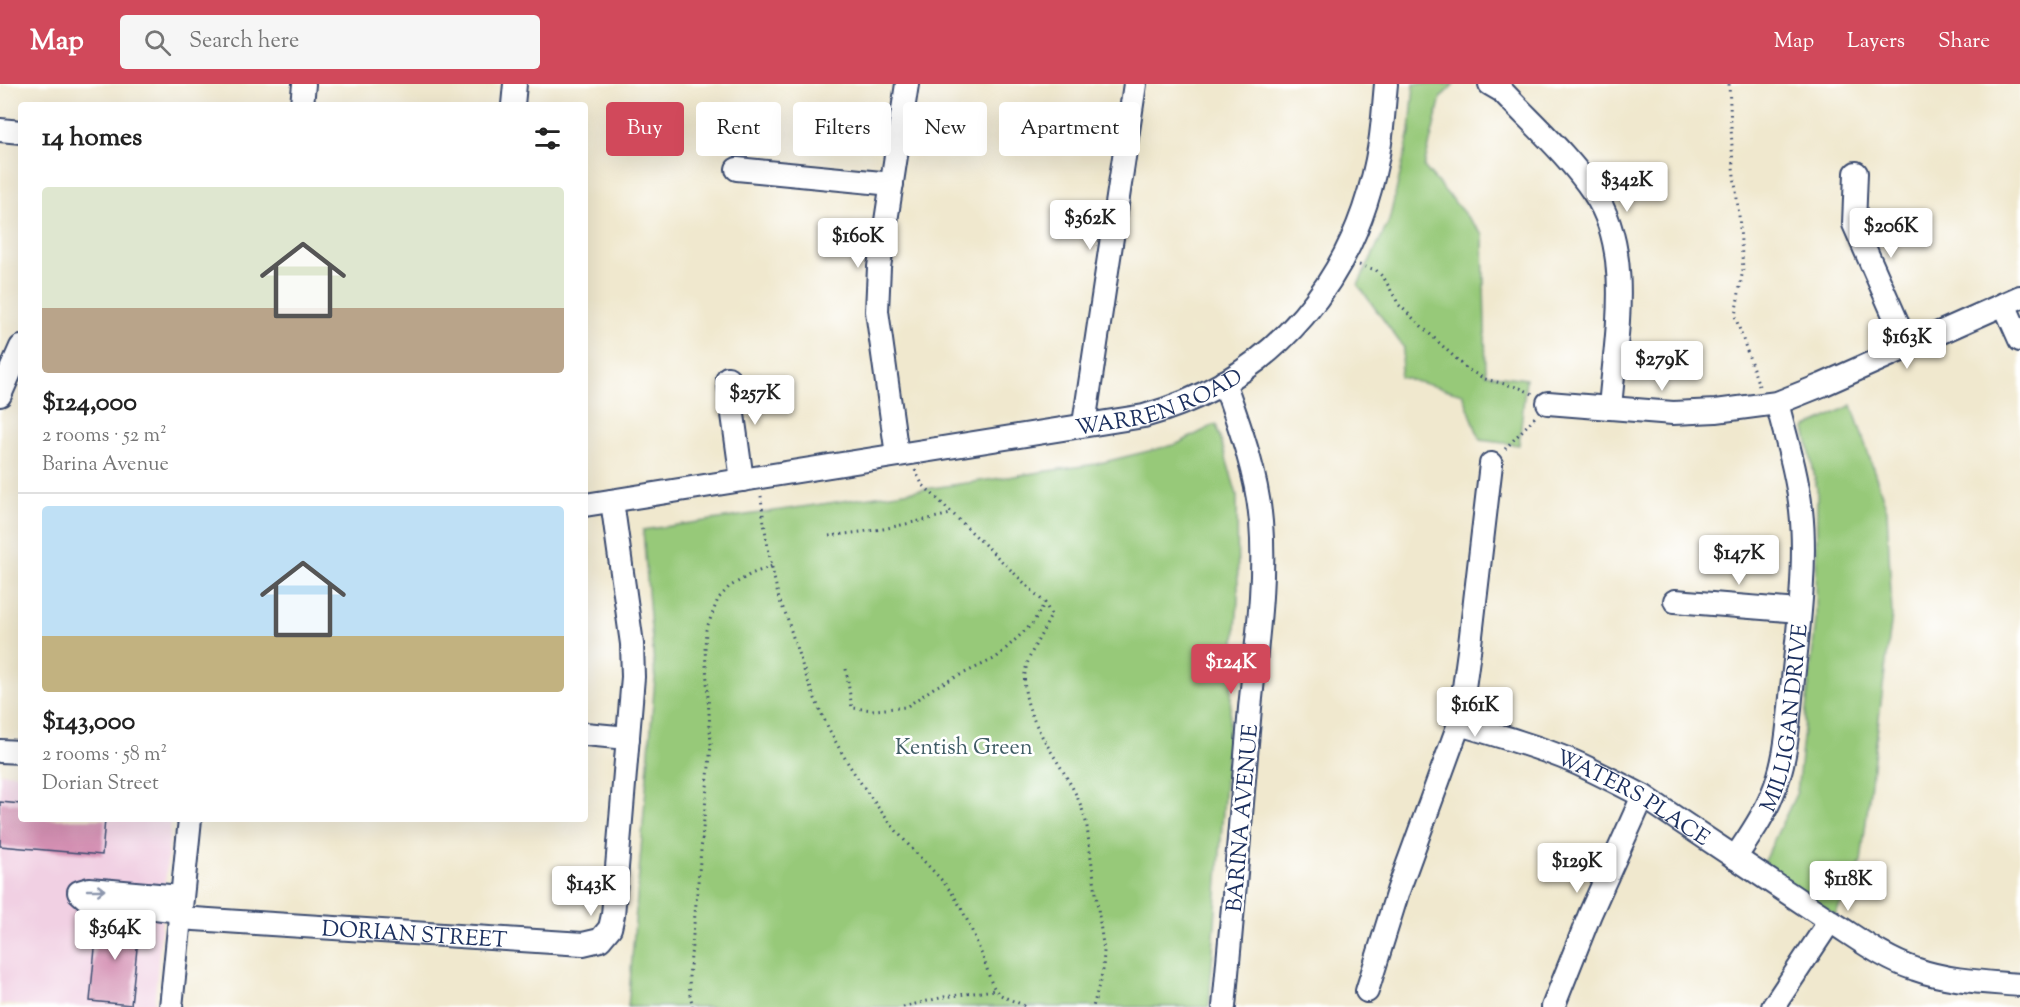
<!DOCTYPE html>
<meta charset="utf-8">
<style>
:root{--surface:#fff;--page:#f6f6f6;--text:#222;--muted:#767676;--line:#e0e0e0;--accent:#d1495b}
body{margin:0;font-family:"Sorts Mill Goudy",serif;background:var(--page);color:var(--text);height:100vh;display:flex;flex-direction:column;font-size:22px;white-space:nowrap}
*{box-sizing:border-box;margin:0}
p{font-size:20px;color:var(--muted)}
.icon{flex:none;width:33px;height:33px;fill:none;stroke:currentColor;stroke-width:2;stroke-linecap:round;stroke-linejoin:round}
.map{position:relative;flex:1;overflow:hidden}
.details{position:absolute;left:18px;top:18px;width:570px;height:720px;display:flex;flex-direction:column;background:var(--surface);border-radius:6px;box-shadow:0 6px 24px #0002}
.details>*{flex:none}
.guide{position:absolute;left:606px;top:18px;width:570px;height:54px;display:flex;gap:12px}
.price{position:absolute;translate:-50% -51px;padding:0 14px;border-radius:6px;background:#fff;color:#222;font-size:20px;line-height:39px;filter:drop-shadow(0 2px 3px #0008)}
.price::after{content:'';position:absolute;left:50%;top:36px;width:18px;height:14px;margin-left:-9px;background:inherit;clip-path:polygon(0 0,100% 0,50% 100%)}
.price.current{background:var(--accent);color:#fff}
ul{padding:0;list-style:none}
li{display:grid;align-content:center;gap:12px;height:318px;padding:0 24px}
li+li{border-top:2px solid var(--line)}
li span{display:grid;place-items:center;height:186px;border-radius:6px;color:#555}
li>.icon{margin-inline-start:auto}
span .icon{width:108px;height:108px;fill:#fffc;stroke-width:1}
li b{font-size:26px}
h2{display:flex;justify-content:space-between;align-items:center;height:72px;padding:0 24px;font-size:26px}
.tag{padding:0 21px;border-radius:6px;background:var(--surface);box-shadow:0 6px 24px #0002;font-size:21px;line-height:54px}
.tag.current{background:var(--accent);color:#fff}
header{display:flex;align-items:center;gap:36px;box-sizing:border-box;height:84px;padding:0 30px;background:var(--accent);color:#fff}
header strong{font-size:28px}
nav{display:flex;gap:33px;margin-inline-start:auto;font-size:21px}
.search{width:420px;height:54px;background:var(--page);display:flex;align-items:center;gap:15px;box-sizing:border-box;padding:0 21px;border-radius:6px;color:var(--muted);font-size:22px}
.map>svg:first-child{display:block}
.built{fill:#f1d0e3}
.green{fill:#97c979;stroke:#597c6c;stroke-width:1.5}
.building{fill:#d490b3}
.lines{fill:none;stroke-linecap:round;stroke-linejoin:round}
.minor-casing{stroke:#3b4b6f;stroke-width:26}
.path{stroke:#3b4b6f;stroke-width:3;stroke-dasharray:1.5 4.5;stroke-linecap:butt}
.minor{stroke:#fff;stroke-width:22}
.oneway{stroke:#8d97ae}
.labels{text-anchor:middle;stroke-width:5;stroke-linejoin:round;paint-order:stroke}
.street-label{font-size:22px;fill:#1b2f5e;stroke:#fff}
.park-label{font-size:22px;fill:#405d66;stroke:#fff}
</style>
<header>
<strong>Map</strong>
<div class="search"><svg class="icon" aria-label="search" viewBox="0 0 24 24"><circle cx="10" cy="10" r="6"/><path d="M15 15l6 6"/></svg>Search here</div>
<nav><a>Map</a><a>Layers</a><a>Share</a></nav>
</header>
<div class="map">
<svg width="2020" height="923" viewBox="0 0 2020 923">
<rect width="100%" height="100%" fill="#fff"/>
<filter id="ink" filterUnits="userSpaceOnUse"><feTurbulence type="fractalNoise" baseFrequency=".0167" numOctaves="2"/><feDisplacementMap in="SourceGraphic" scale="12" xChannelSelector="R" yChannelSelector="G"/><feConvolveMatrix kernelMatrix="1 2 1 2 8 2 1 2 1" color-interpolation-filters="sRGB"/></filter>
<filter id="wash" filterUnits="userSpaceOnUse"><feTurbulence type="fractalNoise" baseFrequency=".008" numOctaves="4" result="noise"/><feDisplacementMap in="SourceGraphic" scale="24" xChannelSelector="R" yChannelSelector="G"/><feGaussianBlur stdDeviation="1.35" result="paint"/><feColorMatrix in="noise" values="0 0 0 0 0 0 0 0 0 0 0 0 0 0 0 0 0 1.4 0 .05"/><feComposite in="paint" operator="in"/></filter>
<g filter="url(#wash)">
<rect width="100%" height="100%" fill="#f0e8ce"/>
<path class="built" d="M0,689L21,690V735H171L154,923H42L0,920Z"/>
<g class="green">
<path d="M1414,0H1454L1441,13L1424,83L1483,151L1486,290L1526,295L1519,361L1480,356L1463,310L1400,293L1404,264L1358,201L1389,137L1410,48Z"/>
<path d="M1852,321L1887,426L1892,531L1861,778L1835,831L1763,779L1797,708L1816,536L1817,405L1805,344Z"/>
<path d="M1216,340L1237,411L1238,516L1209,923H628L655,594L643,446L1096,380L1177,360Z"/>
</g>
<g id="blocks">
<g class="building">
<path d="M0,718L21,720V735H105L102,771L0,762Z"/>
<path d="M98,833L140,836L131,921L90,917Z"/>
</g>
</g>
</g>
<g filter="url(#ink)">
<use href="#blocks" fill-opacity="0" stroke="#3b4b6f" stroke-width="1.5"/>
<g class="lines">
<defs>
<g id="minor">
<path d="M1490,0L1502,7C1533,40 1569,72 1594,109C1634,168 1615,257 1610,324"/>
<path d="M302,21L304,0"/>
<path d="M513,21L515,0"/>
<path d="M0,46L21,48"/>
<path d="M737,85L892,100"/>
<path d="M1856,89L1854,140L1908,263"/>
<path d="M2004,220L2020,256"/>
<path d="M728,294L742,396"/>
<path d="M1224,298C1240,343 1257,390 1261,438C1266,499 1256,563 1250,624C1242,724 1233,823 1224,923"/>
<path d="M0,311L21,263"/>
<path d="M1548,319L1673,329L1716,327L1777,319L1822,301L2020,213"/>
<path d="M1084,340L1135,0"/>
<path d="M897,371L877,227L879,183L907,0"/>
<path id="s1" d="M585,421L1144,332C1276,295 1359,193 1380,59C1383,40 1384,20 1386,0"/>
<path d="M1675,517L1799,527"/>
<path id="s2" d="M1459,640C1497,651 1536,662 1572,677C1597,688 1620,700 1643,712L1830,837L1773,923"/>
<path d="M585,650L628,654"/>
<path d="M0,667L21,668"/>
<path id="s3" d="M1735,774C1748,754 1763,734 1772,711C1787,677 1788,640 1792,604C1798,549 1807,480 1801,426C1797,389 1786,354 1777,319"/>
<path d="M180,827L88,816L79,808L89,805L181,813"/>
<path id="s4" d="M179,834L583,860L600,856L610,844L613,831L633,593L632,560L612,417"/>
<path d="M1830,837C1857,854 1884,875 1915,885C1948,897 1985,898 2020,901"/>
<path d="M1367,907L1398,807L1459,640L1470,560L1491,380"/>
<path d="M171,923L190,735"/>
<path d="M1553,923L1590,830L1643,712"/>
</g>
</defs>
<use href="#minor" class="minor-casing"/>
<g class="path">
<path d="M1729,0L1733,83L1739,131L1743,185L1735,232L1759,302"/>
<path d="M1359,181L1376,186L1384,194L1399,221L1467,285L1485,295L1520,304L1533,310"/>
<path d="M1505,365L1535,333"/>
<path d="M915,386L922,400L1045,519L1051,531C1043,550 1028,569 1025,589C1019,639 1070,683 1084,731C1088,742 1088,755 1090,767C1095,800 1099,834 1104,867L1103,886L1093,923"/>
<path d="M761,412C764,446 771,482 779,515C782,523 787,531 789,540C809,607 829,655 870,712C884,732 899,751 916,769C928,782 941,794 952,809C966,830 976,856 985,879C988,887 990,898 995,905C1001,915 1016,916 1026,923"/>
<path d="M829,452L883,445L951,430"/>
<path d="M846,585L852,624L875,626L906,623L935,603L996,574L1032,540L1045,519"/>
<path d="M693,923L690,911L689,893L711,661L705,565L706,546L718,515L729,503L751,490L772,482"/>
<path d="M903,923L944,913L995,906"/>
</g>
<use href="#minor" class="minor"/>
</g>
<defs><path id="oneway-shaft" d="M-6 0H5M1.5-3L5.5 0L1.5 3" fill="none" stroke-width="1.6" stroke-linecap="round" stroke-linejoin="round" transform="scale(1.5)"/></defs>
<use class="oneway" href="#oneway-shaft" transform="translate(96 806)"/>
</g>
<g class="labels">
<g class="street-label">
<text dy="8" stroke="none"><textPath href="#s1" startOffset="584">WARREN ROAD</textPath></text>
<text dy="8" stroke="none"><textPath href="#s3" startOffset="152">MILLIGAN DRIVE</textPath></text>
<text dy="8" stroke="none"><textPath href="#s2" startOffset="190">WATERS PLACE</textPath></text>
<text transform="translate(1241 734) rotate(-85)" y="8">BARINA AVENUE</text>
<text dy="8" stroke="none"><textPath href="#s4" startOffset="236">DORIAN STREET</textPath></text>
</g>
<g class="park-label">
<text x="964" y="670">Kentish Green</text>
</g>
</g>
</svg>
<b class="price" style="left:1627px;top:129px">$342K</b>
<b class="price" style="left:1090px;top:167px">$362K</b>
<b class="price" style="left:1891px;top:175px">$206K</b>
<b class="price" style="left:858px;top:185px">$160K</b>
<b class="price" style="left:1907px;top:286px">$163K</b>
<b class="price" style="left:1662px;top:308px">$279K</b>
<b class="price" style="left:755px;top:342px">$257K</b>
<b class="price" style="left:1739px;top:502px">$147K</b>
<b class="price current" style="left:1231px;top:611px">$124K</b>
<b class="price" style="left:1475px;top:654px">$161K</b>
<b class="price" style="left:1577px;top:810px">$129K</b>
<b class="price" style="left:1848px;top:828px">$118K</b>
<b class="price" style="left:591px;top:833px">$143K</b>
<b class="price" style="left:115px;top:877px">$364K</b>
<div class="guide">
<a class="tag current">Buy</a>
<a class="tag">Rent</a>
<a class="tag">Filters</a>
<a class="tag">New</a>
<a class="tag">Apartment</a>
</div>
<section class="details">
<h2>14 homes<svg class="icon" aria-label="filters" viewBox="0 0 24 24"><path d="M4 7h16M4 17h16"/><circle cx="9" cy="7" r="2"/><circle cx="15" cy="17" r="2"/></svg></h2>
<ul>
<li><span style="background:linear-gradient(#dfe7d0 65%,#b9a48a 0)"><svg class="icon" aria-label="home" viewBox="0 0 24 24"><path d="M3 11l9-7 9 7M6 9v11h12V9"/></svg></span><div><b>$124,000</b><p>2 rooms · 52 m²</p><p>Barina Avenue</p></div></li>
<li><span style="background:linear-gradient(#bfe0f5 70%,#c2b280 0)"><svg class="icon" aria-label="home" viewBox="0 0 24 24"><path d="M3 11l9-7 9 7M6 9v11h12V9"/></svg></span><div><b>$143,000</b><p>2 rooms · 58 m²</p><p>Dorian Street</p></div></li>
</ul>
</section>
</div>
